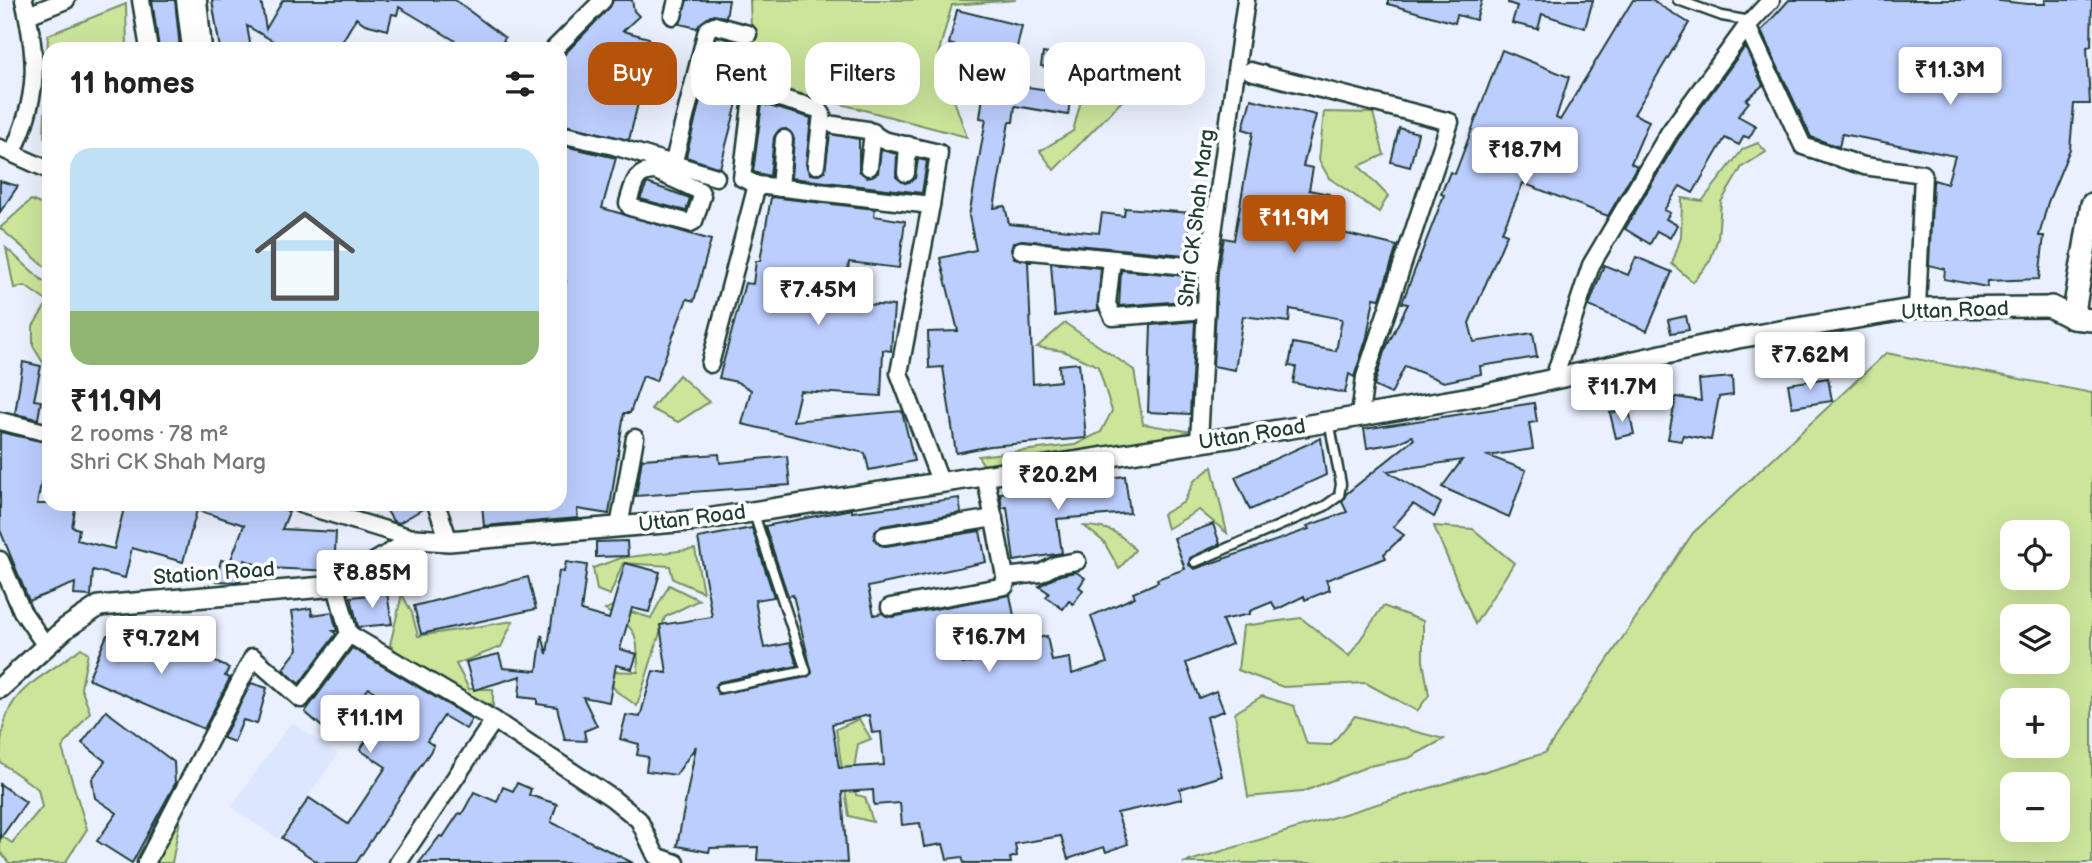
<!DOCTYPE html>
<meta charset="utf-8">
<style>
:root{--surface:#fff;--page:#f2f2f2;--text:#222;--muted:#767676;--accent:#b45309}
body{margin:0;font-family:"Balsamiq Sans",sans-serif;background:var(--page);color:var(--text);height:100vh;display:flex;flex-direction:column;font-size:26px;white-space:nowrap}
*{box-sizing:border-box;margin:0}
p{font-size:23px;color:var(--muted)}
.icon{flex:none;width:38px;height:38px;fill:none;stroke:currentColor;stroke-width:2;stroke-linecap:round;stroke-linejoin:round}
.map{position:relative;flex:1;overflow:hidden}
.sheet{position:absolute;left:42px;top:42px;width:525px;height:469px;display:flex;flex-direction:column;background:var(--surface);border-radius:21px;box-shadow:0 7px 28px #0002}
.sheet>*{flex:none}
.top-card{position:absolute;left:588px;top:42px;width:665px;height:63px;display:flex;gap:14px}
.buttons{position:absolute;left:2000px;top:520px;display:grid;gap:14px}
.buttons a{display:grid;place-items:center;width:70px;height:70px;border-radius:14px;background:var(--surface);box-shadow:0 7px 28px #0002;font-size:35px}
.price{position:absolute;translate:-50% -60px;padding:0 16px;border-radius:7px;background:#fff;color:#222;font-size:23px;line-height:46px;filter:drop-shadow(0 2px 4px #0008)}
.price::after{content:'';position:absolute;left:50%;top:42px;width:21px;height:16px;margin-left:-10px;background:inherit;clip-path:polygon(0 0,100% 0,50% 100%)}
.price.current{background:var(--accent);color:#fff}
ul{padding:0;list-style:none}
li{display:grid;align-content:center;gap:14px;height:371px;padding:0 28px}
li span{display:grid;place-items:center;height:217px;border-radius:21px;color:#555}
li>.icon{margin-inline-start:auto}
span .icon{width:126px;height:126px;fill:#fffc;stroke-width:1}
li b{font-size:30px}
h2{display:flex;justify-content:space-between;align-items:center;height:84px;padding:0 28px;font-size:30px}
.pill{padding:0 24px;border-radius:21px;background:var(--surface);box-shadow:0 7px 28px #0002;font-size:24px;line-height:63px}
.pill.current{background:var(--accent);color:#fff}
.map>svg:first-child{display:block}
.built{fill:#dde6ff}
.green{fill:#cce59b;stroke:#769168;stroke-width:2;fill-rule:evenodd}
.building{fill:#bccefe;stroke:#1f3d34;stroke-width:2;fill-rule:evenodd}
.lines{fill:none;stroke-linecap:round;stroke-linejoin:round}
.service-casing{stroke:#1f3d34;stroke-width:13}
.minor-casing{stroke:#1f3d34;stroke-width:21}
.tertiary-casing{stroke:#1f3d34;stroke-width:24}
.secondary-casing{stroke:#1f3d34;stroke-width:26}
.service{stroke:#fff;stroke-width:8}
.minor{stroke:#fff;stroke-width:16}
.tertiary{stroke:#fff;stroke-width:19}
.secondary{stroke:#fff;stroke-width:21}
.labels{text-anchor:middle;stroke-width:7;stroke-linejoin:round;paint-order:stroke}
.street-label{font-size:21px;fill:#1f3d34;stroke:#fff}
</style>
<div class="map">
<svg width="2092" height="863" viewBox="0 0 2092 863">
<rect width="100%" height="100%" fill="#ebf0ff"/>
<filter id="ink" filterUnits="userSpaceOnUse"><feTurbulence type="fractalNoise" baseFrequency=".0143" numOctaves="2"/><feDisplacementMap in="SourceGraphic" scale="14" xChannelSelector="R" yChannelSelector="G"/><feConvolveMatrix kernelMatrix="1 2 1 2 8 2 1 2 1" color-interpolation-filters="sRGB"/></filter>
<g filter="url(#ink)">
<path class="built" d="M291,722L338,754L278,839L231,807Z"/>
<g class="green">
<path d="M750,0H1016L952,5L938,55L967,137L753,81Z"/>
<path d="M126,4L127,49H49V139L44,137L48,35Z"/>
<path d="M1109,50L1127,96L1054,170L1040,151L1073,131L1082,97Z"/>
<path d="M1324,112L1373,113L1384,155L1359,166L1388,196L1379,212L1329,178L1319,160Z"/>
<path d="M1758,143L1766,152L1742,167L1721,202L1718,238L1710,261L1693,282L1672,264L1681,237L1682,198L1702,201L1743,149Z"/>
<path d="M31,200L49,208V270L0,228Z"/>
<path d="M6,248L49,286V393L45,366L33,346V326L48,302L25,286L14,288Z"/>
<path d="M1065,323L1134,370L1143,424L1199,433L986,469L978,456L1075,445L1101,432L1112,411L1098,366L1063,351L1037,347Z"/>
<path d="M1886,353L2092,393V863H1183L1545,753L1693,533ZM2012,532H2058V578H2012ZM2012,616H2058V662H2012ZM2012,700H2058V746H2012ZM2012,784H2058V830H2012Z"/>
<path d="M679,375L709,402L678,422L651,409Z"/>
<path d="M1212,467L1227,533L1199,510L1167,529L1163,514L1184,502L1194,481Z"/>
<path d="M1084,526C1108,527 1119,531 1135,550L1119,569L1104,542Z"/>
<path d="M1434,526L1473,529L1514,563L1475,624Z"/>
<path d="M695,549L703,592L673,579L670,566L623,563L610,595L597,590L593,568L621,558Z"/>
<path d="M669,585L699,600L665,617L637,706L616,691L603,671L638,672C637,632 639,631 605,610L612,606L651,618Z"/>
<path d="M402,594L412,613L418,636L513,621L501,647L456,664L469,689H493V707L406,661L390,645Z"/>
<path d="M1383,606L1423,621V661L1429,695L1417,711L1366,683L1283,687L1238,670L1243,626L1301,618L1349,656Z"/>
<path d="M81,648L88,653L81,688L90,712L62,748L87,829L65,863H9L0,852V835L12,843L42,807L38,789L0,762C0,689 30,688 81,648Z"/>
<path d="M1262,696L1294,706L1307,744L1331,745L1355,716L1444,739L1409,758L1369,766L1302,792L1248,797L1235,713Z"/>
<path d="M859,719L871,739L858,744L853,775L856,795L865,797L873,822L849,816L836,729Z"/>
<path d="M182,809L172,863H155Z"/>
</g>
<g class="building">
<path d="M152,0H175L180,49H159Z"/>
<path d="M212,0H261L266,29L283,0H455L505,38L503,41L512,49H469L399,7L397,15L392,14L388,30L365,24L356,18L338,49H287L247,26L251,49H220Z"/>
<path d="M613,0H632L634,11L639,16L623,31L649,38L652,46L629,140L560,124V59L610,7Z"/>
<path d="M687,0H729L726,17L712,15L697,28L680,24Z"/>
<path d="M1388,0H1482L1476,20L1457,15L1455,23L1388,4Z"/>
<path d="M1509,0H1593L1585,28L1542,14L1538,29L1512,23L1517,6L1508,3Z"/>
<path d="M1633,0H1651L1689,23L1634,114L1649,121L1631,163L1637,166L1608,216L1523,183L1502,232L1507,234L1469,323L1474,342L1533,333L1537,357L1480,366L1481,374L1444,382L1405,366L1391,394L1374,386L1384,352L1408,304L1402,303L1444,195L1441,194L1450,172L1455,174L1502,50L1569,77L1556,118L1560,120Z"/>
<path d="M1789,0H1991L2028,4H2045V0H2092L2091,46L2087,47L2090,104H2074L2070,149L2048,202L2039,236H2044L2039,279L1988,281L1987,287L1944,279L1945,269L1929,265L1933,183L1934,180L1947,184L1955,156L1842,134L1839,147L1811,137L1761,31Z"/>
<path d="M957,10L1022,26L1014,60L949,44Z"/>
<path d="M716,36L745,44L753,43L720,168L686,157Z"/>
<path d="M1745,47L1763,85L1746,100L1749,102L1738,116L1756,126L1749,138L1744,136L1739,145L1725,138L1693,193L1680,186L1664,210L1670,213L1666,219L1677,225L1670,238L1657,231L1650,244L1625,229L1678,139Z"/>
<path d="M1043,53L1077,59L1075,74L1041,66Z"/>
<path d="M985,81L1071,93L1068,115L1015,106L1013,122H1009L994,208L1005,206L1009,224L1099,233L1102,213L1124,216L1125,208L1192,213L1185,255L1022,240L1013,243L1011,250L1014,258L1032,262H1028L1033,384L1060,381L1059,365L1079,363L1086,438L990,446L956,453L943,367L929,368L928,332L958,331L940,258L976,250L969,216L986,119L980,118Z"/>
<path d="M1251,99L1316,115L1303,166L1313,168L1309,190L1329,194L1322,228L1397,246L1380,299L1374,298L1367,337L1354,377L1349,374L1345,393L1293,383L1296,367L1289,366L1293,343L1336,351L1342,319L1290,309L1289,322L1243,316L1235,370L1213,366L1218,269L1224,238L1234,240L1253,132L1243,129Z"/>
<path d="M762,104L811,118L806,164L810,174L819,175L825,171L830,134L859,139V171L867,177L878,173L881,150L897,154L896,177L905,183L915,178L918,159L927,161L922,193L791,178L794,139L786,129L779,130L774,137L770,176L753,172Z"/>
<path d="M1399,128L1418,133L1410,167L1391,162Z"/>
<path d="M560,145L616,158L602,208L711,240L694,301L687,299L656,381L643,376L630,413H624L609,514L577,509L578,518L484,526L482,504H560V299L566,281L560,279V256L564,241V236H560Z"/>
<path d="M0,181L18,186L0,212Z"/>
<path d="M647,183L690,198L686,211L640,199Z"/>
<path d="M771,197L875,209L874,216L905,221L899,268L849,262L844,303L894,306L891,351L883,350L881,396L800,391L793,421L902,411L914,461L869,470L865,453L742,424L751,390L737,382L719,378L745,283L753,284L756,261H760Z"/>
<path d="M1636,257L1672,272L1647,331L1589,306L1604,265L1628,275Z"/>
<path d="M1051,263L1101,268L1098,310L1055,316Z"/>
<path d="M1121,270L1197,277L1196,300L1119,306Z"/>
<path d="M1686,316L1689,330L1671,333L1668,320Z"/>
<path d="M1195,321L1190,414L1148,412L1151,325Z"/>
<path d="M23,362L41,366L34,400L41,401L38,419L15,414Z"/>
<path d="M1732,377L1733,395L1719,397L1711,440L1683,435L1681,441L1668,439L1676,397L1701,401L1699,380Z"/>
<path d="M1828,378L1832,401L1792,407L1788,384Z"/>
<path d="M1534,403L1537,422L1529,423L1533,449L1488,456L1526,470L1509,517L1442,487L1462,460L1387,471L1441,503L1434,517L1413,504L1393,527L1404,535L1384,554L1386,558L1326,580L1330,590L1305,600L1304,596L1276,610L1272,602L1250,611V614L1222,620L1232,644L1186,663L1199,698L1216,691L1224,711L1207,717L1222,776L1180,789L1182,799L1117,813L1128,844L1106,852L1104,847L1068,859L1061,836L1015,844L1017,856L1010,858L1011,863H964L962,857L947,859L943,844L924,847L920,823L902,825L900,803L874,805L873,790L842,792L847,863L757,860L758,847L710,848L709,852L677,846L696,746L676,775L646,771L648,757L637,755L639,744L620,739L626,715L640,717L653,671L667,673L660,625L712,617L698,538L752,528L774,597L755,600L764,648L790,643L797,666L719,682L715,687L718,694L807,677L812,673L793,595L788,596L765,526L852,509V512L959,498L961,513L882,526L875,532L874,538L880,545L886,546L980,531L986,562L868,587L874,615L882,613L892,617L1010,595L1019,642L1047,636L1052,661L1070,658L1072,674L1107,663L1091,616L1135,597L1133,593L1158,582L1157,579L1185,569L1174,538L1213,524L1220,544L1190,558L1189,565L1195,569L1309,529L1307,526L1347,512L1342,502L1346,494L1414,439L1412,436L1397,443L1367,448L1364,429ZM984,632L990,658L963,664L958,637ZM869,715L872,733L881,732L884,765L839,768L832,724Z"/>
<path d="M1629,410L1634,434L1616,438L1610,413Z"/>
<path d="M0,432L49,443L37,504H76L72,527L79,529L77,540L114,549L125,504H269L289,512L282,529L336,532L334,571L266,568L245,560L240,582L216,581L221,560L230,562L244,525L197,510L183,562L132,548L125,578L93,570L91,596L74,595L75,583L29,601L0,530Z"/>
<path d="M1321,438L1326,475L1250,510L1235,477Z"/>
<path d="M719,454L720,463L787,456L790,485L636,496L642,459Z"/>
<path d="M1125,476L1130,513L1057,519L1062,553L1014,561L1007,507L1002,508L1000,493Z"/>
<path d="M383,504H426V507L399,523L393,521Z"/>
<path d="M627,541L628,556L596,557V542Z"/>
<path d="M566,562L587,565L581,611L609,619L625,563L660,572L649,612L632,608L620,649L637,654L632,669L616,665L609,702L583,697L597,726L584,731L586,741L565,740L557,707L537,704V699L519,697L521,676L474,690L466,662L499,654L503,668L537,671L542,635L547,654L559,571L564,572Z"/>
<path d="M1076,572L1085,578L1079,587L1083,590L1073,604L1069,601L1063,609L1046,597L1049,593L1039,586L1060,575Z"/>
<path d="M528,577L536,609L421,634L414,606Z"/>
<path d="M387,593L392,624L358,627L351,597Z"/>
<path d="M311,608L312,615L332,612L337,631H333L336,634L299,684L283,669L298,649L292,611Z"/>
<path d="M130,632L144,636L147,632L229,668L225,676L230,678L204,729L88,679L107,635L125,637Z"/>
<path d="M352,648L472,719L466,729L444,716L427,741L434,746L356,863H319L282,838L309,798L348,824L386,767L360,750L390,704L369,688L329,733L305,712Z"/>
<path d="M251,683L267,688L257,724L243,720L234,742L223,738Z"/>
<path d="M106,711L174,762L175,784L132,863L97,841L117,813L95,798L92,779L105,761L82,743Z"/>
<path d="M517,783L531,789L529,795L557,804L551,822L633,863H419L440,836L443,837L459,813L462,814L474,792L497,802L503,787L513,791Z"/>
<path d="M0,784L26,802L0,839Z"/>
</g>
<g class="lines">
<defs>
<g id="service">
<path d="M1678,0L1722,16L1751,21"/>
<path d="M1195,562L1325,506L1339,496L1341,484L1329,421"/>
<path d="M721,688L806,671L753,511"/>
</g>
<g id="minor">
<path d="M141,0L149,49"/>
<path d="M185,0L191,49"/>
<path d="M198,0L203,49"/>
<path d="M28,15L66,0"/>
<path d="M673,16L677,0"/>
<path d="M1747,26L1803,146L1864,166L1923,174L1917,308"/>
<path d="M554,49L603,0"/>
<path d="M1250,71L1450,122L1365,377L1360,415"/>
<path d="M834,125L867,130L883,140L939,153L931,205"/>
<path d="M560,134L614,146L716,177"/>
<path d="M0,148L49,170"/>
<path d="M13,152C39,96 38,59 24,0"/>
<path d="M673,165L707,30L714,25L748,34"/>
<path d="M869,167L873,132"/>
<path d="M656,171L700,191L702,196L694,221L690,223L630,207L628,203C634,184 634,171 656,171L659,161"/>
<path d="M906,173L908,145"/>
<path d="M757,185L742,178L752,97L758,92L818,109L822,114L816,165"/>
<path d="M780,188L784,139"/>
<path d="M1021,250L1208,268"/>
<path d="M1112,260L1107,304L1113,317L1206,310"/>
<path d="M710,364L757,185L931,205L899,373L940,481"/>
<path d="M1554,378L1591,265L1669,133L1747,26L1771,0"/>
<path d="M0,421L49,433"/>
<path d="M1199,442L1208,268L1246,0"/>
<path d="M300,504L415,539"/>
<path d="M436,504L449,541"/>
<path d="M619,527L635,438"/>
<path d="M884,536L994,518"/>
<path d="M0,560L22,611L46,646"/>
<path d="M1005,577L1041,573L1056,565L1077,561"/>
<path d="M890,607L1005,586L1006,581L985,474"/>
<path d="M349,634L494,720L612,798L639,820L656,856L676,863"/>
<path d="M146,863L253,657L301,699L349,634L336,586"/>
<path d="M398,863L494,720"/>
</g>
<path id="tertiary" d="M0,688L66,628L99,606L336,586L415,539L449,541L700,520L1298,427L1482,395L1738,338L1917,308L2051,307"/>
<g id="secondary">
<path d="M2051,307L2073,318L2092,320"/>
<path d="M2073,318L2092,204"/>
</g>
</defs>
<use href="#service" class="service-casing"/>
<use href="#minor" class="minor-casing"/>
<use href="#tertiary" class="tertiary-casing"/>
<use href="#secondary" class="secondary-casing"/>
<use href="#service" class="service"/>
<use href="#minor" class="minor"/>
<use href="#tertiary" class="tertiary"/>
<use href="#secondary" class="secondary"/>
</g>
</g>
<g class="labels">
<g class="street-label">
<text transform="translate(1196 218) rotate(-83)" y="7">Shri CK Shah Marg</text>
<text transform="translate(1955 310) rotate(-2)" y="7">Uttan Road</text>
<text transform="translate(1252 434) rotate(-9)" y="7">Uttan Road</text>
<text transform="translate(692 518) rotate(-7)" y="7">Uttan Road</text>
<text transform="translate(214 573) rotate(-4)" y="7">Station Road</text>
</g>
</g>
</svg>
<div class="buttons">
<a><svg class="icon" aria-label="locate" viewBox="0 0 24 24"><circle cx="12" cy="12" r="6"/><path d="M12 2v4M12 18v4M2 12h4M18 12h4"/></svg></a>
<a><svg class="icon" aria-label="layers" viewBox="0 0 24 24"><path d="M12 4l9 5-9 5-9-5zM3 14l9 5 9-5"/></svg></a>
<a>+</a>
<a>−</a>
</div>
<b class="price" style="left:1950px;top:107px">₹11.3M</b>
<b class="price" style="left:1525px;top:187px">₹18.7M</b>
<b class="price current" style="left:1294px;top:255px">₹11.9M</b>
<b class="price" style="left:818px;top:327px">₹7.45M</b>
<b class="price" style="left:1810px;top:392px">₹7.62M</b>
<b class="price" style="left:1622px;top:424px">₹11.7M</b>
<b class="price" style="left:1058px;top:512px">₹20.2M</b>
<b class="price" style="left:372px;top:610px">₹8.85M</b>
<b class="price" style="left:989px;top:674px">₹16.7M</b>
<b class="price" style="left:161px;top:676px">₹9.72M</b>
<b class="price" style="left:370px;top:755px">₹11.1M</b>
<div class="top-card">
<a class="pill current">Buy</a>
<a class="pill">Rent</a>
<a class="pill">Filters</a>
<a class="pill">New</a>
<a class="pill">Apartment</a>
</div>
<section class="sheet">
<h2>11 homes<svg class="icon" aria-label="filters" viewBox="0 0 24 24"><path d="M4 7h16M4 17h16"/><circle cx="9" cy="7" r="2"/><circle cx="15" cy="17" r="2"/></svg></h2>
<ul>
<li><span style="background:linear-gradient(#bfe0f5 75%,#8fb573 0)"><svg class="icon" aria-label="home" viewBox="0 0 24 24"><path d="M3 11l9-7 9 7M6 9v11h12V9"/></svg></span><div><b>₹11.9M</b><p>2 rooms · 78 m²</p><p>Shri CK Shah Marg</p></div></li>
</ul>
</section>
</div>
